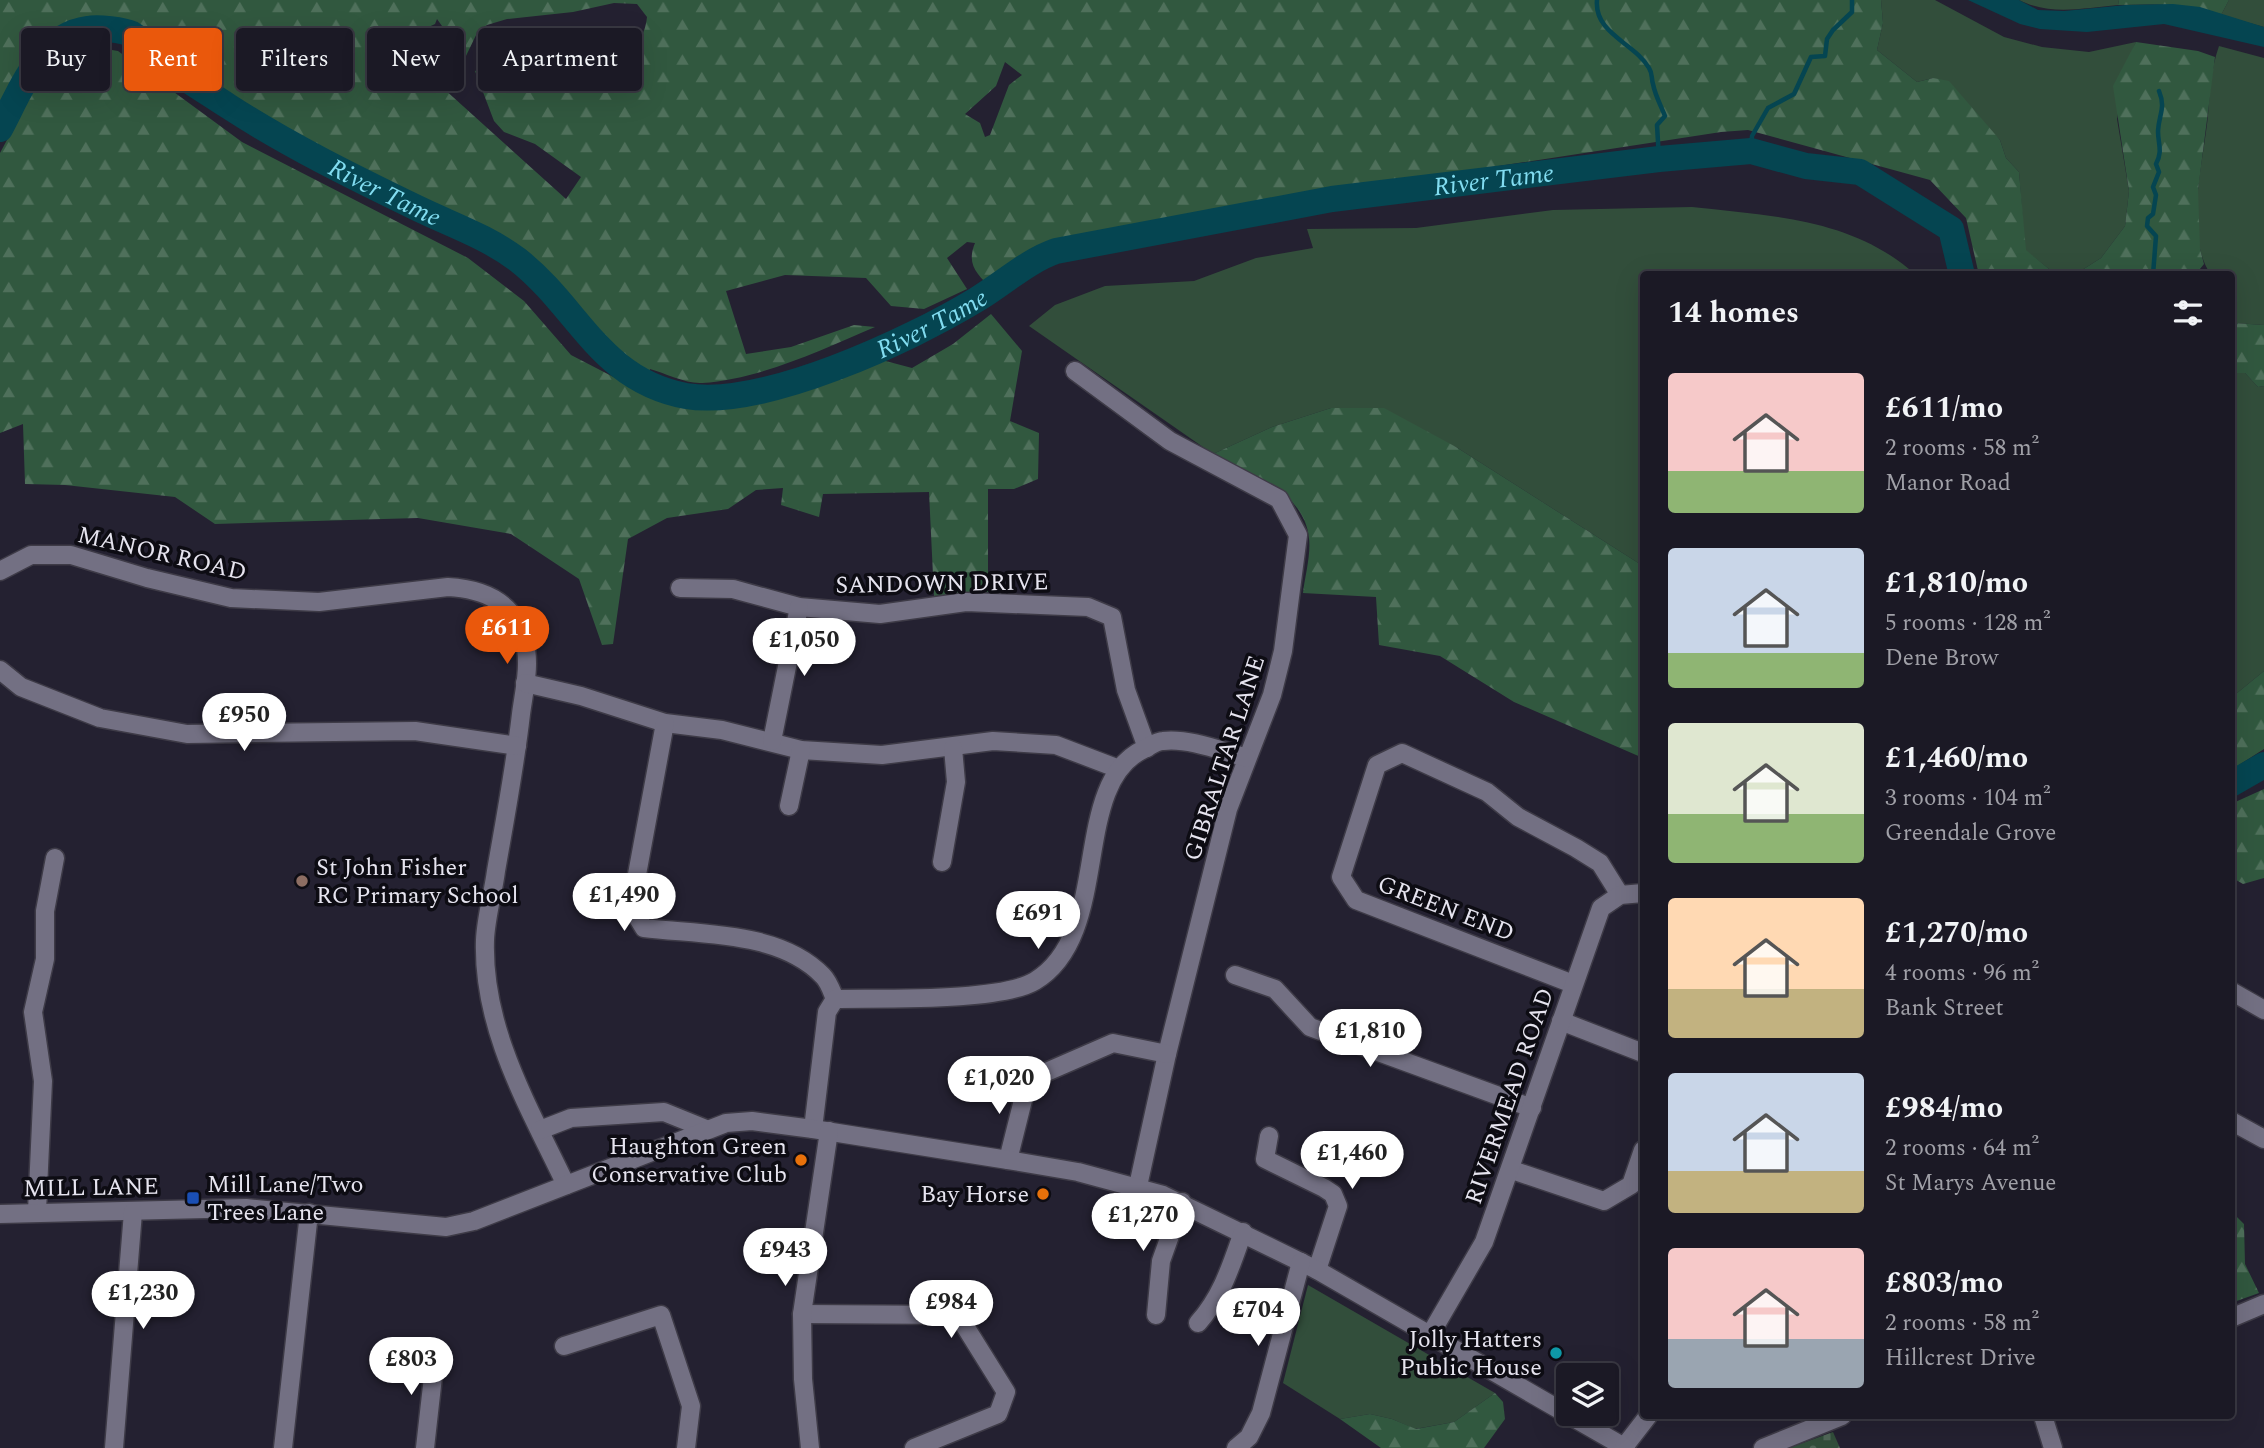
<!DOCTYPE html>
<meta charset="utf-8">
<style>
:root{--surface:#1b1925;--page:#282632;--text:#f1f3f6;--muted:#a0a0a7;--line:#393842;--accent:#ea580c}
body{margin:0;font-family:Spectral,serif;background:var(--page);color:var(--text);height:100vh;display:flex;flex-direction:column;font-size:26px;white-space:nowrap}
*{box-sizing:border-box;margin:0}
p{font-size:23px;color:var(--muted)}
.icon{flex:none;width:38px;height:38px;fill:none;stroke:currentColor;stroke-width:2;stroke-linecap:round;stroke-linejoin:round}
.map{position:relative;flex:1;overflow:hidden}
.drawer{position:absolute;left:1640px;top:271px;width:595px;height:1148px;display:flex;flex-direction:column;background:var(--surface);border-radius:7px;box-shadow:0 7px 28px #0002,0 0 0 2px var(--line)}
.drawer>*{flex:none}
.hud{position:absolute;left:21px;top:28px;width:665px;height:63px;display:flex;gap:14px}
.fabs{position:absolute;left:1556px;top:1363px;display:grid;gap:14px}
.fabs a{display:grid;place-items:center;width:63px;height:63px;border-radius:7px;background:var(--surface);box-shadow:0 7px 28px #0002,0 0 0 2px var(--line);font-size:35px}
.price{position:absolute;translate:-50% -60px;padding:0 16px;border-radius:24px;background:#fff;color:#222;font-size:23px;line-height:46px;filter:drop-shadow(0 2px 4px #0008)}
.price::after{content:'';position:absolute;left:50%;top:42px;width:21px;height:16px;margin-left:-10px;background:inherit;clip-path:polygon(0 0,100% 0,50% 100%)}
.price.current{background:var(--accent);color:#fff}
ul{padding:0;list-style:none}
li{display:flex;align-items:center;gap:21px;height:175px;padding:0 28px}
li span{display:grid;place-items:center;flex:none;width:196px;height:140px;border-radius:7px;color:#555}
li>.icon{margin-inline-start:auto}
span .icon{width:84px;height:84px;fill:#fffc;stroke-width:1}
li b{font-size:30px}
h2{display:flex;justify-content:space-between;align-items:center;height:84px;padding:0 28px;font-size:30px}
.tag{padding:0 24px;border-radius:7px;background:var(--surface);box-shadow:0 7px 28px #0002,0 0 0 2px var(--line);font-size:24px;line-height:63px}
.tag.current{background:var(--accent);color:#fff}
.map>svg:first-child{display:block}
.green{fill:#324e3b}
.forest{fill:url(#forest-firs);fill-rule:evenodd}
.cemetery{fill:url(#cemetery-stones)}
.water{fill:#054551}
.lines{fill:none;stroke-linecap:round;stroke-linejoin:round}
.stream{stroke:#054551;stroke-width:4.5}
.river{stroke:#054551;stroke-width:26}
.street-casing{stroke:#3e3b47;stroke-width:21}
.street{stroke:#737083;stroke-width:18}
.education-dot{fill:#8d6e63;stroke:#0d0c13;stroke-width:2.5}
.food-dot{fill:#e8710a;stroke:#0d0c13;stroke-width:2.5}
.transit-dot{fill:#1a4fb4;stroke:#0d0c13;stroke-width:2.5}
.culture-dot{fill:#0f9aa8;stroke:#0d0c13;stroke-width:2.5}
.labels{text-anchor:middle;stroke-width:7;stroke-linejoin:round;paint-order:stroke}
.street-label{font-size:24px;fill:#e6e4ef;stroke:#0d0c13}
.poi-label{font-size:24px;fill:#e6e4ef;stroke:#0d0c13;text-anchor:end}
.water-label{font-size:26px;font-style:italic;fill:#81dcf0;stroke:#0d0c13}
</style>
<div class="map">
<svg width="2264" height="1448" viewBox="0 0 2264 1448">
<defs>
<pattern id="forest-firs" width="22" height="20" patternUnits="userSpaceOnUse" patternTransform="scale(1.75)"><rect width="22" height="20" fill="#31583f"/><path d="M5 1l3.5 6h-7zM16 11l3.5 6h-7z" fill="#4f705b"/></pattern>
<pattern id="cemetery-stones" width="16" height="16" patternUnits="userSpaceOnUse" patternTransform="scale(1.75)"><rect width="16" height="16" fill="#324e3b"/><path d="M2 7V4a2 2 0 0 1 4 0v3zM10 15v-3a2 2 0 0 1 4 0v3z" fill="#506758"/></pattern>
</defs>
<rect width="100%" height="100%" fill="#242131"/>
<g class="green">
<path d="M1881,0H1935L2004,37L2042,47L2089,52L2136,42L2127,62L2117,119L2129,191L2125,226L2101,258L2079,272L2049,269L2025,250L2019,172L2006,158L2000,140L1933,78L1917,82L1877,50L1883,23Z"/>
<path d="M2019,0H2119L2118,5C2083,8 2051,16 2019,0Z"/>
<path d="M2229,0H2264V27L2221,15Z"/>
<path d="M2219,46L2264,58V325L2234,323L2231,275H2211C2183,234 2204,161 2208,115C2210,91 2211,69 2219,46Z"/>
<path d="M1692,207C1772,216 1853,218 1916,275H1643V566L1456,447L1331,408L1272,427L1213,454L1029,326L1055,305L1105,286L1194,281L1256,258L1313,248L1307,229L1416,228L1553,210Z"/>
<path d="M2231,373H2245L2258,387L2264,386V671L2231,698Z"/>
<path d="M1308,1285L1495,1393L1454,1422L1415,1429L1392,1419L1370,1414L1340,1419L1283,1383Z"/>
</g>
<g class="forest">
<path d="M0,0H1881L1883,23L1877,50L1917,82L1933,78L1949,81L2000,140L2006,158L2019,172L2026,250L2049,269L2079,272L2101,258L2125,226L2129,191L2113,86L2136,42L2198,51L2215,57L2198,190L2200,249L2204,264L2195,275H1979L1966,218L1930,180L1748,130L1721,132L1231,207L1234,217L1056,251L1037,257L993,290C977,274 966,265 975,243L967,242L947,258L967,289L924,309L891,306L866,278L785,275L726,291L746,354L791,347L854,325L875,327C821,350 761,379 702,383C686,384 665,373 650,369L649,384L608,358L584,334L559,297L498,246L325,163L277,135L164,63L131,34L90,28L52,44L34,65L0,129ZM614,3L637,4L647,17C645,38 631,58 609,65C586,71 513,68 488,65L475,71L494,121L504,132L535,144L581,177L566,199L443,88L405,60L400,48L403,39L435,24L437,19L465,58L478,31L487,25L507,19L573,12ZM1005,62L1022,75L1009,85L990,135L985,137L980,123L965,114L996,86Z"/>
<path d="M2119,0H2229L2221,15C2187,3 2154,4 2118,5Z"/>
<path d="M87,46L118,51L242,142L468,258L524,301L571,355L658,400L663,390L688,396L714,397L750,394L863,355L912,368L953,344L991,314L1022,351L1010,421L1039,433L1038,479L1014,489H988V592L934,596L929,492L823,494L819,517L781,505L783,488L756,490L728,509L667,518L628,539L613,644L602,645L579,579L511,534L418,518L215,524L175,497L65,485L25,484L23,424L0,433V153L35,88L62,56Z"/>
<path d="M2231,318L2234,323L2264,325V386L2258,387L2245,373H2231Z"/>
<path d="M1331,408H1384L1456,447L1643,566V758L1514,702L1440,656L1379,645L1376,597L1303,593C1305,576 1311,555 1309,538C1304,491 1249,473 1213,454L1272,427Z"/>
<path d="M2264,671V749L2231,770V698Z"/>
<path d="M2264,789V878L2243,884L2231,877V804Z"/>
<path d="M2231,1211L2244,1224L2245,1264L2259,1293L2231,1303Z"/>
<path d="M1495,1393L1503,1402L1505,1419L1484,1448H1381L1340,1419L1370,1414L1392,1419L1416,1429L1454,1422Z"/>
</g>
<path class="cemetery" d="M1833,1432L1840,1448H1789Z"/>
<path class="water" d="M1968,0H2019L2038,10L2064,11L2126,5L2173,4L2200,7L2264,27V47L2164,24L2087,32L2040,29L2020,24Z"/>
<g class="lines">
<g class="stream">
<path d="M1597,0C1594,34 1635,43 1649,68C1653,74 1651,78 1653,84C1655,95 1661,106 1665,116L1657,125L1659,159"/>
<path d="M1751,151L1752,136L1768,108L1794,94L1811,57L1825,56L1827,39L1833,30L1852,12V0"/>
<path d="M2153,275L2156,236L2147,226L2148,218L2153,214L2156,195L2153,187L2159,172L2156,164C2163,151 2158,144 2158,131C2159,114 2166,108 2159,91"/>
</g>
<g class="river">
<path id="s1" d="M0,129C20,92 40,35 88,29C98,27 123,30 132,34C144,41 154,55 165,64C185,79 207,92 228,106C288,145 353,177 417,208C452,225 486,236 518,260C579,308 600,380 686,396C763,409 910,340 976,300C1003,284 1027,261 1056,251L1332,199L1659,159L1751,151L1806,166L1860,172L1951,229L1962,275"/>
<path d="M2231,784L2264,765"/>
</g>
<defs>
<g id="street">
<path d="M1075,371L1170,441L1279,499L1298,535L1283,651L1272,695L1228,809L1167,1054L1138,1186"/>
<path d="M0,571L31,555H71L147,578L231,598L319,602L448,587C485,589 514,602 524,640C531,663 524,691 521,714C515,767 505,819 496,871C493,894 486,917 485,940C482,1029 529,1107 566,1185"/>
<path d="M680,588L733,589L799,607L880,614L966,602L1088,607L1112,617L1126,690L1147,748"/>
<path d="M0,670L21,687L100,718L187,734L415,731L517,746"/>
<path d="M525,683L581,696L665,723L722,730L801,750L882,755L993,741L1056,745L1119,769"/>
<path d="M665,723L631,907L644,928C701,935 780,931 823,976C829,982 832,992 835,999"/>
<path d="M772,741L799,607"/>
<path d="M789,806L801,750"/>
<path d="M942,862L956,782L953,748"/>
<path d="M1235,975L1275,989L1310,1027L1532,1108"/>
<path d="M1573,984L1356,900L1341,877L1377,765L1402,753L1487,792L1518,817L1576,848L1600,863L1620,895"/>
<path d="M2231,991L2264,1010"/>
<path d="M1561,1021L1643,1053"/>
<path d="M2231,1121L2264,1139"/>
<path d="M813,1129L827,1012L835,999C882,998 1000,1002 1035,981C1114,933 1069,784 1144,749C1150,746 1157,741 1163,741C1190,738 1221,751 1247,758"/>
<path d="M540,1130L571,1118L664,1112L706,1129"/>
<path d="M1269,1136L1265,1159L1324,1188L1333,1194L1338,1206L1317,1270"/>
<path d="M1008,1160L1028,1080L1113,1043L1167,1054"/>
<path d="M1512,1170L1604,1201L1631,1185L1643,1150"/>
<path d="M37,1211L43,1081L33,1012L45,959V911L55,858"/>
<path d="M0,1214L246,1208L446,1227L474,1221L726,1123L752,1121L813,1129L1008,1160L1078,1172L1163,1195L1317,1270L1626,1448"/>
<path d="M802,1314L958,1315L1006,1392L998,1414L914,1448"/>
<path d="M1156,1315L1161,1261L1182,1202"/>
<path d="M2231,1318L2264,1304"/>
<path d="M1198,1323C1222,1296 1231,1266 1243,1232"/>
<path d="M1430,1335L1484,1242L1601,908L1620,895L1643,893"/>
<path d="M564,1346L661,1315L691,1406L686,1448"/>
<path d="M2043,1416L2053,1448"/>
<path d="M1624,1447L1648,1416"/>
<path d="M114,1448L133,1212"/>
<path d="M283,1448L309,1213"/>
<path d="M425,1448L436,1350"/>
<path d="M810,1448L803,1379L802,1314L829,1131"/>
<path d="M1236,1448L1249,1437L1261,1413L1301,1262"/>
<path d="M1763,1448L1842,1416"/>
</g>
</defs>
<use href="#street" class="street-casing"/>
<use href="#street" class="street"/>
</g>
<circle class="education-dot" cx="302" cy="881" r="7"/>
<g class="food-dot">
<circle cx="801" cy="1160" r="7"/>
<circle cx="1043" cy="1194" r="7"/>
</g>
<rect class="transit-dot" x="186" y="1191" width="14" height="14" rx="3.5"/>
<circle class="culture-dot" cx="1556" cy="1353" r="7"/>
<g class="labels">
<g class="street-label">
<text transform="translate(162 553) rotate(13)" y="8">MANOR ROAD</text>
<text transform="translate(942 583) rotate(-1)" y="8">SANDOWN DRIVE</text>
<text transform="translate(1224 758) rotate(-72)" y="8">GIBRALTAR LANE</text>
<text transform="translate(1446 908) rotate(21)" y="8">GREEN END</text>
<text transform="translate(1509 1096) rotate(-71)" y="8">RIVERMEAD ROAD</text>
<text transform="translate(91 1187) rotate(-1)" y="8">MILL LANE</text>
</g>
<g class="poi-label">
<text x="316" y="875" text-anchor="start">St John Fisher<tspan x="316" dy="28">RC Primary School</tspan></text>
<text x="787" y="1154">Haughton Green<tspan x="787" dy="28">Conservative Club</tspan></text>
<text x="207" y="1192" text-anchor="start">Mill Lane/Two<tspan x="207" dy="28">Trees Lane</tspan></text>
<text x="1029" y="1202">Bay Horse</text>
<text x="1542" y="1347">Jolly Hatters<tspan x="1542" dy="28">Public House</tspan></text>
</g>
<g class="water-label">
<text dy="9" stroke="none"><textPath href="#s1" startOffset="1701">River Tame</textPath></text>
<text dy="9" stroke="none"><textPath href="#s1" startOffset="483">River Tame</textPath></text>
<text dy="9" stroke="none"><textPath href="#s1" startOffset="1113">River Tame</textPath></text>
</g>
</g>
</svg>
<div class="fabs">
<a><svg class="icon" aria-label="layers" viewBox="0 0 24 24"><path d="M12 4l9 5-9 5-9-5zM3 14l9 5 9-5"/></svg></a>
</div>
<b class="price current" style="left:507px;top:666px">£611</b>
<b class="price" style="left:804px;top:678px">£1,050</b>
<b class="price" style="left:244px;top:753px">£950</b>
<b class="price" style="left:624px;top:933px">£1,490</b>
<b class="price" style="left:1038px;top:951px">£691</b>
<b class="price" style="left:1370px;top:1069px">£1,810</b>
<b class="price" style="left:999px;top:1116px">£1,020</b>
<b class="price" style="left:1352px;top:1191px">£1,460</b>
<b class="price" style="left:1143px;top:1253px">£1,270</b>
<b class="price" style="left:785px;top:1288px">£943</b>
<b class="price" style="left:143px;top:1331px">£1,230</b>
<b class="price" style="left:951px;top:1340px">£984</b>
<b class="price" style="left:1258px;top:1348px">£704</b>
<b class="price" style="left:411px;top:1397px">£803</b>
<div class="hud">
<a class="tag">Buy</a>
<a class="tag current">Rent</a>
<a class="tag">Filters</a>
<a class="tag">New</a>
<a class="tag">Apartment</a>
</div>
<section class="drawer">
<h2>14 homes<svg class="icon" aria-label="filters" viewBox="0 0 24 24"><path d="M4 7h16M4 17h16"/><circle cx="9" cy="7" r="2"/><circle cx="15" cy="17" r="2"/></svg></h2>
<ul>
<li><span style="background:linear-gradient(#f6c9c9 70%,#8fb573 0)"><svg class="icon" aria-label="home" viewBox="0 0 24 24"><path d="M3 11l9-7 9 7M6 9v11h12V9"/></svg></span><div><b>£611/mo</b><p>2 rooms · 58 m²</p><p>Manor Road</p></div></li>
<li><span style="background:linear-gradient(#c9d6e8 75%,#8fb573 0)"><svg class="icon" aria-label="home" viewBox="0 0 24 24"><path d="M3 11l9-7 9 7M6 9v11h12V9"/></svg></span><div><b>£1,810/mo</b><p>5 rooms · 128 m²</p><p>Dene Brow</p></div></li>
<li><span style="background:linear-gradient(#dfe7d0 65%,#8fb573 0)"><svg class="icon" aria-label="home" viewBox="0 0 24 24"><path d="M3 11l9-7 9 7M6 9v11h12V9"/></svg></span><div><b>£1,460/mo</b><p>3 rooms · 104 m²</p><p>Greendale Grove</p></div></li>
<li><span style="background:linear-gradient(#ffd9b3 65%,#c2b280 0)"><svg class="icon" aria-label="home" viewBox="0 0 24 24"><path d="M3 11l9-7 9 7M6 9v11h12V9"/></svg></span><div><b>£1,270/mo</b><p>4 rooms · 96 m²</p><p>Bank Street</p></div></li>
<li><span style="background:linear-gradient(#c9d6e8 70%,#c2b280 0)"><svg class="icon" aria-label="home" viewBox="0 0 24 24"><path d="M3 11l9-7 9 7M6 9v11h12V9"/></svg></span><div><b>£984/mo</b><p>2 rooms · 64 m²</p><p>St Marys Avenue</p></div></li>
<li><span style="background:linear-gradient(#f6c9c9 65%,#9aa5b1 0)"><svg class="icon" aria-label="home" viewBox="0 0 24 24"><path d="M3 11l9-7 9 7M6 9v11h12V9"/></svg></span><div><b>£803/mo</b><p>2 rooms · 58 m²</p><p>Hillcrest Drive</p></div></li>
</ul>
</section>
</div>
